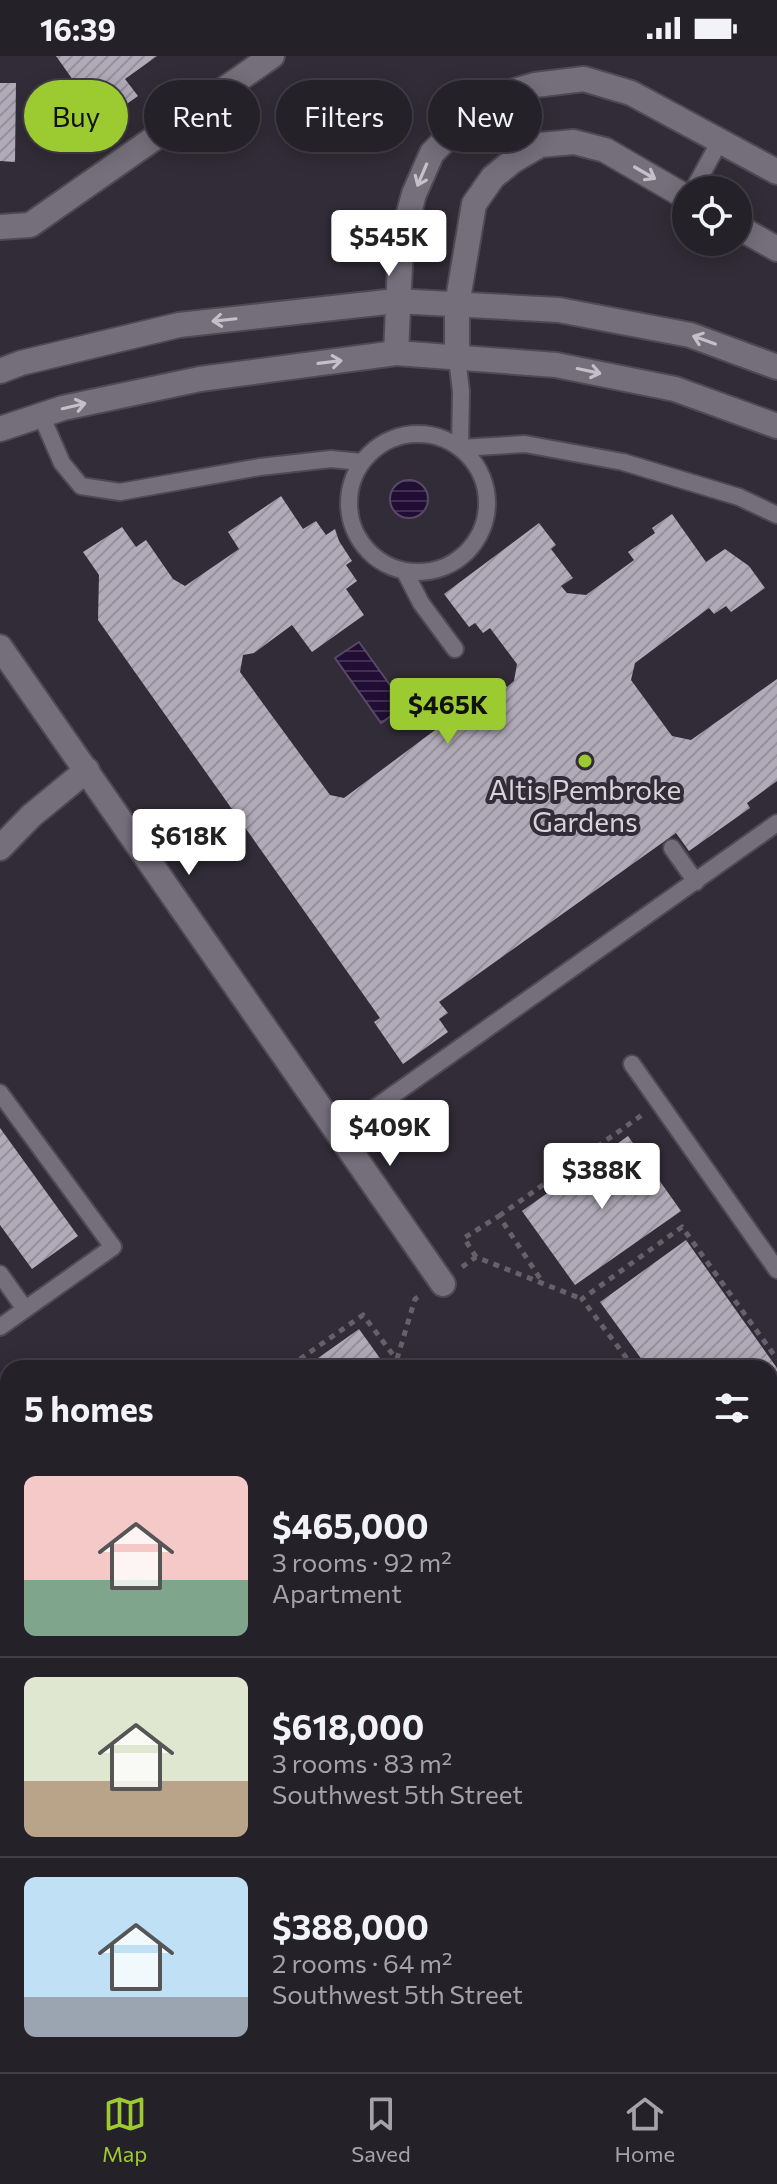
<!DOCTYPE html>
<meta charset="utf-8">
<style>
:root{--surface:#252129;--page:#312e35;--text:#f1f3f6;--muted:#a3a3a8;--line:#423e46;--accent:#9cca31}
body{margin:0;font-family:Commissioner,sans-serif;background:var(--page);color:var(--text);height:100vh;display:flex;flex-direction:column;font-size:30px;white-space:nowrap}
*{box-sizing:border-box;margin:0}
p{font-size:26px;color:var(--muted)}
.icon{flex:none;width:44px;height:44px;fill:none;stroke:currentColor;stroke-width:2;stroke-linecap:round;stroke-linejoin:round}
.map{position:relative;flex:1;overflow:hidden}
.drawer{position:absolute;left:0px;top:1304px;width:778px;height:712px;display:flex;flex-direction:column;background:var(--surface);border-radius:24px 24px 0 0;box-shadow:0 4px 20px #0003,0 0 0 2px var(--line)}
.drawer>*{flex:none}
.banner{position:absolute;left:24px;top:24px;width:730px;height:72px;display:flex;gap:16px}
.tools{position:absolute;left:672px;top:120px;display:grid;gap:16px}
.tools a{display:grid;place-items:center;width:80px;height:80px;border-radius:50%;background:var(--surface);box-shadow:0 4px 20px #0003,0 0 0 2px var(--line);font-size:40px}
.price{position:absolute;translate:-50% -68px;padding:0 18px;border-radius:8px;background:#fff;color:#222;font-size:26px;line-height:52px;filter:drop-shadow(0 2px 4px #0008)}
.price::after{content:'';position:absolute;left:50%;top:48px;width:24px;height:18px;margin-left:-12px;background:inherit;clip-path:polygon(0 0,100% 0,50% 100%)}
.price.selected{background:var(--accent);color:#111}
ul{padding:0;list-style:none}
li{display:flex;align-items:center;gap:24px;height:200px;padding:0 24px}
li+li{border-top:2px solid var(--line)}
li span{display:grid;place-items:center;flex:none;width:224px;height:160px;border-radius:12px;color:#555}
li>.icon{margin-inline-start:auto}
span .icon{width:96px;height:96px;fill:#fffc;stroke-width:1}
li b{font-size:34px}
h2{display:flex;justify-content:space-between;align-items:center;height:96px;padding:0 24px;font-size:34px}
.chip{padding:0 28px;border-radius:36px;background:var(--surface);box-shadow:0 4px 20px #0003,0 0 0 2px var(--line);font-size:28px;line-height:72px}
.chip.selected{background:var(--accent);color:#111}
.status{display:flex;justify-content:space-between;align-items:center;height:56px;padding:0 40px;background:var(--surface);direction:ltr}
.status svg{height:22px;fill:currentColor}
.menu{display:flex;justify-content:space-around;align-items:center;height:112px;border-top:2px solid var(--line);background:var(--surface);font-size:22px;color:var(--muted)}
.menu a{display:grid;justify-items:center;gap:4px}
.menu .selected{color:var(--accent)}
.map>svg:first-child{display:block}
.water{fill:url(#water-rules);stroke:#584966;stroke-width:2}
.building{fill:url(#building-hatch)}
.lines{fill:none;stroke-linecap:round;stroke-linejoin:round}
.service-casing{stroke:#4d4a53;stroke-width:20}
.minor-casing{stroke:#4d4a53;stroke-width:28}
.tertiary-casing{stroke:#4d4a53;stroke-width:28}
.path{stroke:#65616a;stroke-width:5;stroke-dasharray:6 6;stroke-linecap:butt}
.service{stroke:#756f7c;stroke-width:16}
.minor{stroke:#756f7c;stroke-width:24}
.tertiary{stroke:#756f7c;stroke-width:24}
.oneway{stroke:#c3c0c8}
.poi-dot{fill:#9cca31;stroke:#312c37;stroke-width:3}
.labels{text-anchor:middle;stroke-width:8;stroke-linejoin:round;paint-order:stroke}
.poi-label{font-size:28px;fill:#d7d4db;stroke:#312c37}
</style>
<div class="status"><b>16:39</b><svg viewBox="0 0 49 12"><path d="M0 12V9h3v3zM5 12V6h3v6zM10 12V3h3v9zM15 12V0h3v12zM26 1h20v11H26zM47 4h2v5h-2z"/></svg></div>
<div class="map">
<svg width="777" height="2016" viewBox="0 0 777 2016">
<defs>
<pattern id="water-rules" width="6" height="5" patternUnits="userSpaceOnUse" patternTransform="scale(2)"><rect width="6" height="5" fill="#220e34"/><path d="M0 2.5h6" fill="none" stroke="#413051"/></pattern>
<pattern id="building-hatch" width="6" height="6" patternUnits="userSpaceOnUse" patternTransform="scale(2)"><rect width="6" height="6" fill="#b1abb9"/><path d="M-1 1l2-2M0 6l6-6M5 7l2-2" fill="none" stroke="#95909b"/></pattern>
</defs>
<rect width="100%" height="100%" fill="#312c37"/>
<g class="water">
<circle cx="409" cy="443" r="19"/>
<path d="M359,586L405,650L381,667L335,602Z"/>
</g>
<g class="building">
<path d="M56,0H157L125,23L138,40L121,52L108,35L90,48Z"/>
<path d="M0,27H16L15,106L0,105Z"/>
<path d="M281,440L303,473L316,465L326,479L335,473L339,485L352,505L346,509L357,525L346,533L364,559L312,596L292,569L254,597L243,599L240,616L330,739L344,742L502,624L507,631L514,625L517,608L490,572L483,577L475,567L469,571L444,538L539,467L556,489L551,493L573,522L561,530L567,537L586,539L634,504L628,496L655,477L652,472L672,458L706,506L725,493L749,510L765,532L731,556L726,550L714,558L709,552L635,607L631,624L672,680L691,684L777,623V725L747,747L750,752L689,795L676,777L439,946L448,957L439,963L448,976L403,1008L374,966L380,962L98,564L99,519L83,496L122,471L136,491L146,484L173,523L185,530L239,493L228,476Z"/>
<path d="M0,1072L78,1180L32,1213L0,1169Z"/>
<path d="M628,1080L681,1155L575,1229L522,1155Z"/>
<path d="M686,1184L777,1312V1492L770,1482V1312H648L600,1246Z"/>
<path d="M359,1273L387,1312H304Z"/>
<path d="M0,1324L8,1335V1365L0,1371Z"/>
<path d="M770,1878L777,1888V2016H489L504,2008H770Z"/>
<path d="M8,1924V2008H155L137,2016H0V1928Z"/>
</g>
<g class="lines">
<defs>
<g id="service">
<path d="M693,134L720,85"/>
<path d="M457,302L461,335L460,392L525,388L623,406L739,441L777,459"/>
<path d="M41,359L62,407L81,430L120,436L260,411L331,403L361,406"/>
<circle cx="418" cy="447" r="69"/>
<path d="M405,516L421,547L455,593"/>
<path d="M672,792L696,826"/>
<path d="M632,1008L777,1214"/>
<path d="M0,1037L113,1191L0,1271"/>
<path d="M338,1078L777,767"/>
<path d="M0,1218L25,1253"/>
<path d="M309,2008L313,2016"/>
</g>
<g id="minor">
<path d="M0,171L30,169L272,0"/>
<path d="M738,171L777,193"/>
<path d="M396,297L401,187L414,138L432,97L465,64L497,40L535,29L584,23L631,37L777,116"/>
<path d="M457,302V249L474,148L493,121L514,104L540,89L574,86L605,94L686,141"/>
<path d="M0,591L443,1228"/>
<path d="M0,792L31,760L87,714"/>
<path d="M770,1755L777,1750"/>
<path d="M332,2016L351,2008"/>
</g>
<g id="tertiary">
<path d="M0,315L21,307L179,269L396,245L559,254L690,279L777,311"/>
<path d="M0,373L63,352L200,323L396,297L556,309L675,333L777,370"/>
</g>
</defs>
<use href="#service" class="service-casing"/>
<use href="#minor" class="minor-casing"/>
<use href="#tertiary" class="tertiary-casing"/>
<g class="path">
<path d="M499,1160L642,1059"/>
<path d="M476,1201L464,1182L499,1160L543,1227"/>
<path d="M462,1211L476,1201L582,1243"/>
<path d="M300,1303L363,1259L403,1312"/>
<path d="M397,1303L415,1243L421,1239"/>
<path d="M634,1312L582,1243L682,1171L777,1303"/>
<path d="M770,1505L777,1515"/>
<path d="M770,1859L777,1869"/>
<path d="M0,1877L8,1873"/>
<path d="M173,2016L194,2008"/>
<path d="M471,2016L488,2008"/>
</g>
<use href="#service" class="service"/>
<use href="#minor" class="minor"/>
<use href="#tertiary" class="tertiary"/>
</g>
<defs><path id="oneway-shaft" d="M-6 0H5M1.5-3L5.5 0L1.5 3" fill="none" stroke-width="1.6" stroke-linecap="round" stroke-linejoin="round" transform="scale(2)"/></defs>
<g class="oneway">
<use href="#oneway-shaft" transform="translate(645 117) rotate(30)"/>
<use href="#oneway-shaft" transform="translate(422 119) rotate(113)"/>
<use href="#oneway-shaft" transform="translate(224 264) rotate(174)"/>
<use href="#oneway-shaft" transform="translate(704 284) rotate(-160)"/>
<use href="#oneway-shaft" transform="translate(330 306) rotate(-7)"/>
<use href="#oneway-shaft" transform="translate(589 315) rotate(12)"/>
<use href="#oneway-shaft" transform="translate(74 350) rotate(-13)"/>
</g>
<circle class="poi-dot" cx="585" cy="705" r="8"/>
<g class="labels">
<g class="poi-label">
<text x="585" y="744">Altis Pembroke<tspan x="585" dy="32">Gardens</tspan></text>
</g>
</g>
</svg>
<div class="tools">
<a><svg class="icon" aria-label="locate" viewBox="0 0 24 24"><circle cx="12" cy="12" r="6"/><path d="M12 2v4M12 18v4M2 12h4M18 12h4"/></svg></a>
</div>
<b class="price" style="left:389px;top:222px">$545K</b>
<b class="price selected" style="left:448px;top:690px">$465K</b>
<b class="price" style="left:189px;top:821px">$618K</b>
<b class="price" style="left:390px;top:1112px">$409K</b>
<b class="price" style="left:602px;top:1155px">$388K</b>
<div class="banner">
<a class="chip selected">Buy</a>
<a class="chip">Rent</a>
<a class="chip">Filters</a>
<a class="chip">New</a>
</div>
<section class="drawer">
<h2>5 homes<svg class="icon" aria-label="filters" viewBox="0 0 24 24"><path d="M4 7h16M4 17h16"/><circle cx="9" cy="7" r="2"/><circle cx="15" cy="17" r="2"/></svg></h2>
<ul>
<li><span style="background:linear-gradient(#f6c9c9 65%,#7fa58c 0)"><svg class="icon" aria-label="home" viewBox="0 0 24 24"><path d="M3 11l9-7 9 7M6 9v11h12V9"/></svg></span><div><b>$465,000</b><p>3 rooms · 92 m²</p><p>Apartment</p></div></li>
<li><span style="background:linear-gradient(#dfe7d0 65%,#b9a48a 0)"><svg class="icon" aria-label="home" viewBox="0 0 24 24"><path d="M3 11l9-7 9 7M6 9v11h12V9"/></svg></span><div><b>$618,000</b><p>3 rooms · 83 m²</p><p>Southwest 5th Street</p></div></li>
<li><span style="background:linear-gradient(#bfe0f5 75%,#9aa5b1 0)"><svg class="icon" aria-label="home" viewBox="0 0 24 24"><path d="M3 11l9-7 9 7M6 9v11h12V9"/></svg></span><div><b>$388,000</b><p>2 rooms · 64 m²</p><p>Southwest 5th Street</p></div></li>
</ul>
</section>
</div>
<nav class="menu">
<a class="selected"><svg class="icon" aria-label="map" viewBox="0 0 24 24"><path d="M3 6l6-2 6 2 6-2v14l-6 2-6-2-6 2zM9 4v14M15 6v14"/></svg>Map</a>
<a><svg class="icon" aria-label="saved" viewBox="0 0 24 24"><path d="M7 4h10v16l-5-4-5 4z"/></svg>Saved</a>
<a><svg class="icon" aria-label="home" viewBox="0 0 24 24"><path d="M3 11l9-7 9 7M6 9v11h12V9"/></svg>Home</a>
</nav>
